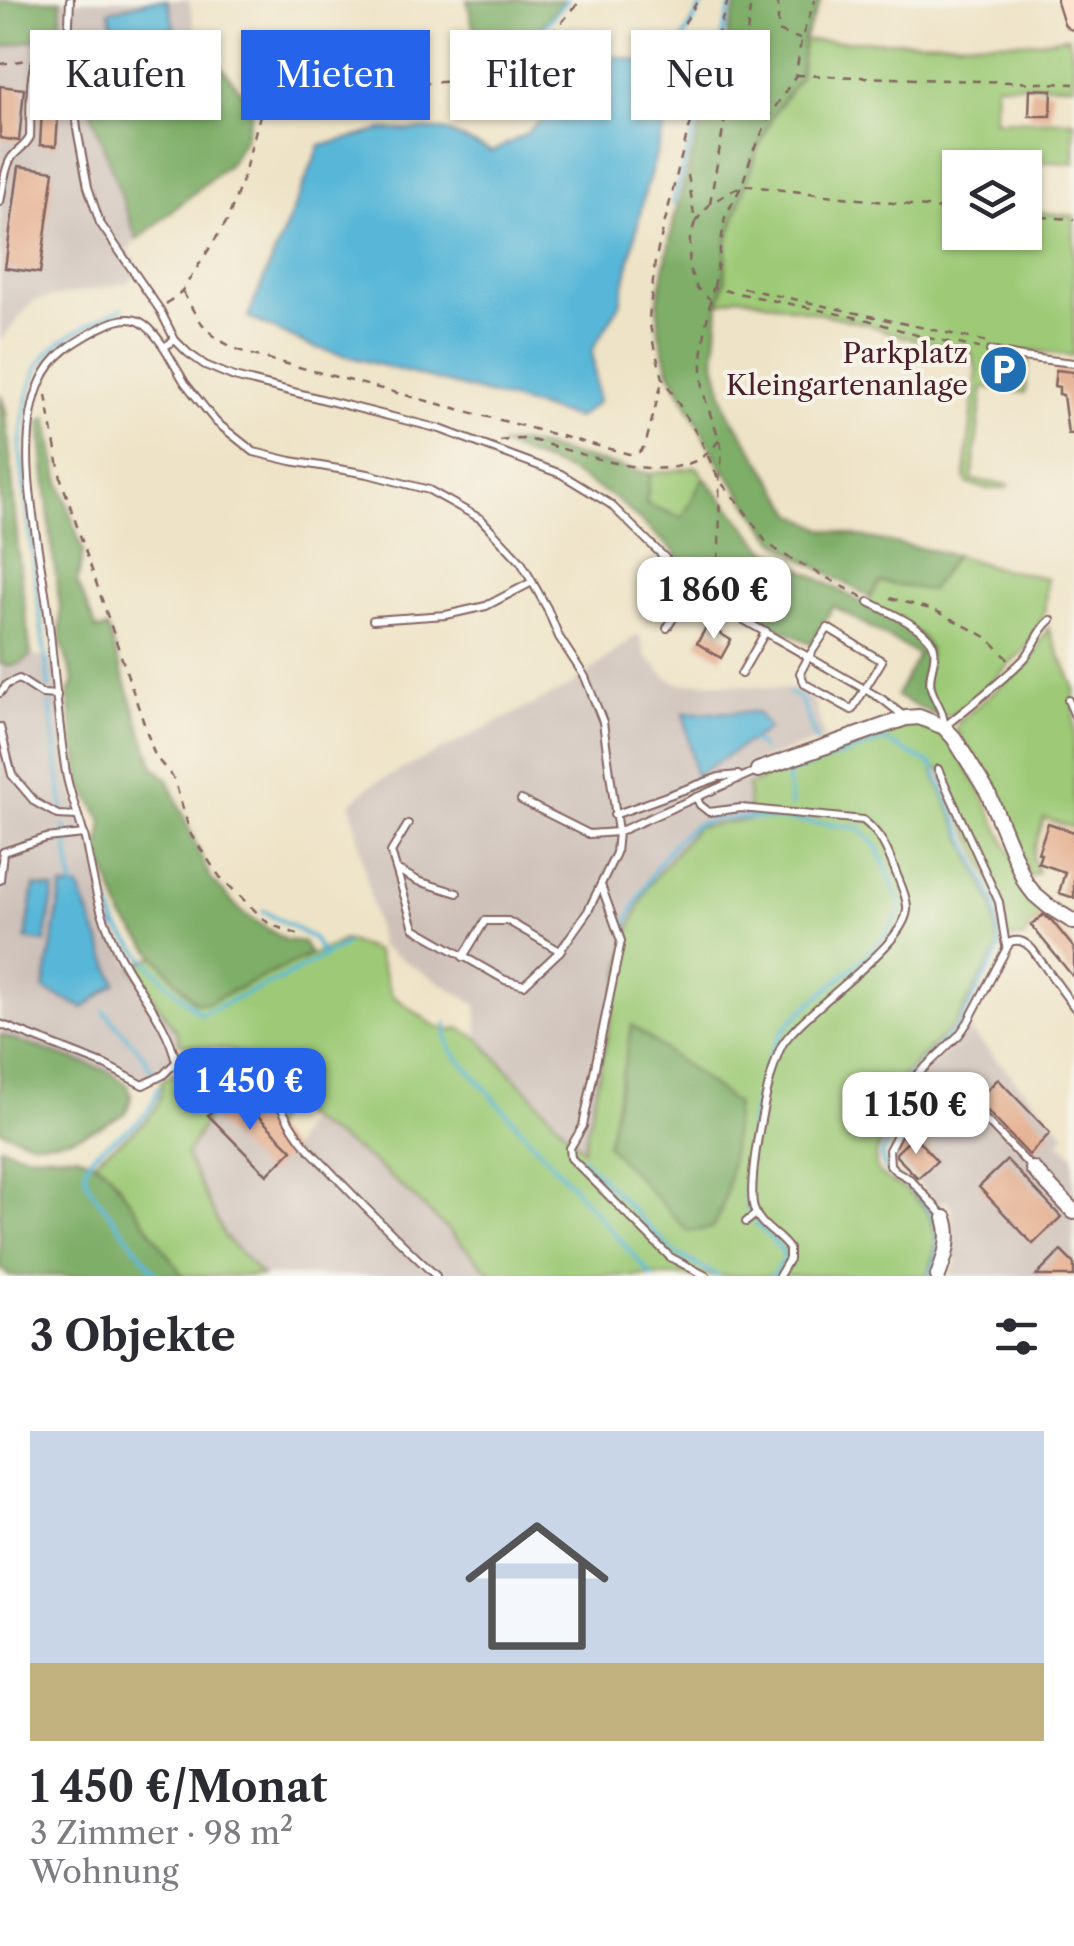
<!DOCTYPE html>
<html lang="de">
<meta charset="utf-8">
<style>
:root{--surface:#fff;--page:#f2f2f3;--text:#2b2b33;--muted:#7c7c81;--line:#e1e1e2;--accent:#2563eb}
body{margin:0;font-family:"Libre Caslon Text",serif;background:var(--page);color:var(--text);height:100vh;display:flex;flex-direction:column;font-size:38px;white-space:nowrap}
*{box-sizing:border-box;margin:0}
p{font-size:32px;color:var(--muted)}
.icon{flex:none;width:55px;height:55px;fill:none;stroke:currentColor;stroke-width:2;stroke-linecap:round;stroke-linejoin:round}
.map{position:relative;height:1276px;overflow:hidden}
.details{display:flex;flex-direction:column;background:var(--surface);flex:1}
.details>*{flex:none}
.banner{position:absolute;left:30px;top:30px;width:1015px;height:90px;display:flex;gap:20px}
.buttons{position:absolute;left:942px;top:150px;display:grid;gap:20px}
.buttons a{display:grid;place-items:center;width:100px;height:100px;border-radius:0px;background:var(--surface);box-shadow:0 2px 8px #0004;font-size:50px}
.price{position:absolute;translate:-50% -85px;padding:0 22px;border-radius:20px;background:#fff;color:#222;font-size:32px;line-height:65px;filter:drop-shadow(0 2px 5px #0008)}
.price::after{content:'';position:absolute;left:50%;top:60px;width:30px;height:22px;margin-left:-15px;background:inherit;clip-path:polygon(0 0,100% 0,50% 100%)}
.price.selected{background:var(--accent);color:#fff}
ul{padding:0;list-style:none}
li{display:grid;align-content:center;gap:20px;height:530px;padding:0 30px}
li+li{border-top:2px solid var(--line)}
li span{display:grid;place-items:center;height:310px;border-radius:0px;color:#555}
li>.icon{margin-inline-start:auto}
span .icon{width:180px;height:180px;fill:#fffc;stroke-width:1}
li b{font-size:42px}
h2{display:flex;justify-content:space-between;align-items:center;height:120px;padding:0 30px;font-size:42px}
.chip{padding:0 35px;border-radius:0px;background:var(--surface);box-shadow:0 2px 8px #0004;font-size:35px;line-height:90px}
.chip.selected{background:var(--accent);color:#fff}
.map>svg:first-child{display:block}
.industrial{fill:#cec1ba}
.green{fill:#9eca77;stroke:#747451;stroke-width:2.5}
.forest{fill:#7eae68;stroke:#64664a;stroke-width:2.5}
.water{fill:#59b7d8;stroke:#526b82;stroke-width:2.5}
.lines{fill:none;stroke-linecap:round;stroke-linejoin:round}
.stream{stroke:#59b7d8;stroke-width:4}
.building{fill:#e4ab8a}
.lane-casing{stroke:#836461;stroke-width:10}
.street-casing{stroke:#836461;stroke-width:18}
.secondary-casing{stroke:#836461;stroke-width:24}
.path{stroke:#836461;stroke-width:2.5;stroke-dasharray:8 8;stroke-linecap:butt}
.lane{stroke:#fff;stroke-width:6}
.street{stroke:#fff;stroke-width:14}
.secondary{stroke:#fde4d1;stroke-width:20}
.labels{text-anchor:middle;stroke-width:8;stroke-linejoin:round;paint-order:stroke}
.poi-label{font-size:28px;fill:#4a1f2b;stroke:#f7f3e8;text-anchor:end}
</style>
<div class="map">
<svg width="1074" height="1276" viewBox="0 0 1074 1276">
<rect width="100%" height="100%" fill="#f7f3e8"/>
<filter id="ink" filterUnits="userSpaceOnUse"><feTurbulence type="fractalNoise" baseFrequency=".01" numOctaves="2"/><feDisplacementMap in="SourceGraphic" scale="20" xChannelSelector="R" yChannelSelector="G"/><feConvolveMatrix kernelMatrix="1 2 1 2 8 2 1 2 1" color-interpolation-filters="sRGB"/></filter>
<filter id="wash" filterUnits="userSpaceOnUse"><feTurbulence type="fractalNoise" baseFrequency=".0048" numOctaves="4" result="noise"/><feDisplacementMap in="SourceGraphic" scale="40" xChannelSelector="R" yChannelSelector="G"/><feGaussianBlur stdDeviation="2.25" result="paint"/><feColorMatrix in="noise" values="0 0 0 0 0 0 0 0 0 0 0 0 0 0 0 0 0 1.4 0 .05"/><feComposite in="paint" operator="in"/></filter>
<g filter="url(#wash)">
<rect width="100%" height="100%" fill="#eee3c6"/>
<g class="industrial">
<path d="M61,0H189L196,35L86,74L92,114L137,240L128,250L141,271L127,283L33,301L0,341V48L60,33Z"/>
<path d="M638,634L647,657L668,678L681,684L702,682L799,690L811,695L816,706L824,738L755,763L762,780L749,820L630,928L584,1151L478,1038L477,1005L380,946L351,803L369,786L572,685Z"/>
<path d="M31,655L58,661L74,792L89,817L96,858L110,916L132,967L178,1034L173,1059L147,1078L108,1071L0,1035V664L10,666L24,662Z"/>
<path d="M969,1030L1066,1134L1059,1141L1074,1155V1276H948L958,1262L952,1254V1210L947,1199L939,1205L911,1175L892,1161L891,1151L903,1132L904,1122L898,1098Z"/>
<path d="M232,1090L291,1150L306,1119L368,1158L434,1216L494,1276H262L225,1238L186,1156L208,1115Z"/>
</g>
<g class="green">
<path d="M1068,37L1074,60V85L996,84L994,120L1074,121V163L968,159L966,167L960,168V232H1025V211L1074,216V356L1030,350L1025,393L983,387L972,480L1009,485L1007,488L988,489L968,484L965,477L977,370L970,351L904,337L867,324L739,296L719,304L725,281L727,242L757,150L774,113L800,76L804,41L1031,42Z"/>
<path d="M697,467L704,477L683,518L646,504L650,474Z"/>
<path d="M955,555L996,568L1047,578L1044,615L1025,649L975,698L951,715L936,716C935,706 930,701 926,692C921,678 928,662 929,648L866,605L880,582L930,590Z"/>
<path d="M1048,628L1074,687V828L1044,818L1032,856L1038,873L1030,877L994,789L956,730L958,723L1033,657Z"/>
<path d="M917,723L935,729L950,741L979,788L1035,903L1046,913L1031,925L1024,938H1006L1001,901L940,769L933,771L993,906L998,948L955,1024L889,1089L886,1101L892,1124C888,1132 879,1142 877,1151C870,1181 892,1179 907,1191C938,1215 942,1241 927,1276H494C454,1236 414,1195 370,1160C350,1144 326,1133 305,1118C283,1101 268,1071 246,1057C226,1044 201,1050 179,1043L178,1034L132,967L155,956L194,1002L207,1003L344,940L376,951L392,995L433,1025L450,1031L459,1028L478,1038L583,1150L630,928L648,886L696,827L749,820L748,785L762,780L760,775L907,724Z"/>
<path d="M199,1060C243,1060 253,1075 277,1108L276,1119L271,1130L232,1091L208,1115L186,1156L225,1237L262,1276H183L110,1173L94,1161C117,1140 167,1119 161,1081Z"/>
</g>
<g class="forest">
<path d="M0,0H61L60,33L0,48Z"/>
<path d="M467,0H564L540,28L481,62Z"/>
<path d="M738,0H821L804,40L800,77L774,113L757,150L727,242L725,281L719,304L715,362L727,410L795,514L823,529L955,555L930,591L880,582L870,597L799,557L774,539L717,460L669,370L659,333L658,299L676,210Z"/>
<path d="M196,35L253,106L245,138L229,164L137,240L92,114L86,73Z"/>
<path d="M0,394L6,411L20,572L31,655C22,665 13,667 0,664Z"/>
<path d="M47,417L59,479L83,552L77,583L97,630L107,628L154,767L168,779L210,878L243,913L285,940L303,942L310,955L207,1003L195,1002L123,918L99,853L103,821L81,783L68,694L74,682L61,641L60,606L51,540L40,423Z"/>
<path d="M522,443L650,474L646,504L682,518L704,477L765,549L919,634C938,652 923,661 925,683C926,695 934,704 936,716L896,696L918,655L833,606L811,644L724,599L689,574L675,552L616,499L566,470L499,445Z"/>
<path d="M632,1025L736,1104C732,1139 732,1200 712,1228L688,1232L607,1145Z"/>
<path d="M0,1035L108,1071L128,1085L131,1098L126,1113C100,1129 64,1146 32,1141C21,1139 10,1134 0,1130Z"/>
<path d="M0,1146L23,1154L77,1155L93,1161L110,1173L183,1276H9L0,1268Z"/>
</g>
<g class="water">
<path d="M151,0H167L175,28L117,43L109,11Z"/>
<path d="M615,56L682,70L645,191L620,304L592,350L598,402L577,418L310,346L248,317L320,146L382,130H443L492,152L524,135Z"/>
<path d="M757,712L769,729L695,776L684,713Z"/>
<path d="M34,886L54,889L45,942L26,939Z"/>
<path d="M62,887L79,888L116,983L84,1008L44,990Z"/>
</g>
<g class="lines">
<g class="stream">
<path d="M543,32L541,30L567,0"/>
<path d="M556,42L588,80"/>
<path d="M487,63L541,30"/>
<path d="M670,67L677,50L705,0"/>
<path d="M673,203L733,0"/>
<path d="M49,688L20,448C23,420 29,372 49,352C70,332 98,320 123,308"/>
<path d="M789,693L800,698L817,742"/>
<path d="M50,704L63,808"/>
<path d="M752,741L762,748"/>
<path d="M791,807L787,774L884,740L932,765L995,903L1000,949L958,1027L891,1094C890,1106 899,1120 894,1132C888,1144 877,1151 885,1167C889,1176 901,1180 908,1186C939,1214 947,1238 930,1276"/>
<path d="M65,827L66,832"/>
<path d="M67,843L73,888"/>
<path d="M108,901L117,927"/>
<path d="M263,911L313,938L324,957"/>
<path d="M625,926C640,895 665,842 696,825C725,809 824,824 860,828L878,848L901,905C898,941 811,997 786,1027C765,1054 751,1109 749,1143C747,1166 742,1190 749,1211"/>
<path d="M114,928L117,927L165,981L200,1014L283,978L345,944"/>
<path d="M104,1011L143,1055L153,1073"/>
<path d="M447,1023V1038L451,1050L652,1276"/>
<path d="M158,1087C152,1132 92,1140 86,1167C83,1179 90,1187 96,1196L158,1276"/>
<path d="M581,1157L673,1252L718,1276"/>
<path d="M756,1223L783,1251L784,1258L772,1276"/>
</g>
</g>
<g id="blocks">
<g class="building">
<path d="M44,73L61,74L56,146L40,145Z"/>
<path d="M0,86L24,89L19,141L0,138Z"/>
<path d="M1030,89L1052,90L1051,116H1029Z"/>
<path d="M19,166L54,171L40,273L5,268Z"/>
<path d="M1056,370L1074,372V434H1068L1063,395L1059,394V387L1054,386Z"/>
<path d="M707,626L731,640L721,658L697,643Z"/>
<path d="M1048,823L1074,832V898L1059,893L1065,872L1038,863L1041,854L1038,853Z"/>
<path d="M1043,915L1052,921L1074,948V978L1031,925Z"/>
<path d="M998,1079L1050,1133L1029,1155L977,1100Z"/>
<path d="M232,1090L292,1150L267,1175L208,1115Z"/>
<path d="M914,1136L937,1161L918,1178L896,1156V1153Z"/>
<path d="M1007,1160L1061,1217L1033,1244L979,1187Z"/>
<path d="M1061,1251L1074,1264V1276H1036Z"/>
</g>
</g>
</g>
<g filter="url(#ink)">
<use href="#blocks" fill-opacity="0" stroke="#836461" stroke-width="2.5"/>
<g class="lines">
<defs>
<g id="lane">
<path d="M70,0L68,45L77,129L88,187L100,223L160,310L175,340L188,353L205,365L234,377L440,429L561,474L610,504L707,599L882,699L905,717"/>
<path d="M0,202C3,189 4,168 12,157C18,149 25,147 30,137C31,119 28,70 38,57C45,49 58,46 68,45"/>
<path d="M164,347L185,383L216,422L254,452L291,461L368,474L429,490L481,519L521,562L547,608L559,637L585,677L603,722L618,832L589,834L521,800"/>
<path d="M990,351L1022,357L1074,363"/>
<path d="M869,602C886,611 930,629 934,648C937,662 927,674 931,688C935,702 944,710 944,726"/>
<path d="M373,620L446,615L486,606L532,582"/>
<path d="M667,628L693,587"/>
<path d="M828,628L882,661L852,710L805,684L800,673L809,656Z"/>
<path d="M741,674L766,631"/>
<path d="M0,693L7,684L19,679L42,694L57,695"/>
<path d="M1068,700L1074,714"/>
<path d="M945,726C972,704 1000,683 1024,659C1035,647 1038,630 1051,620"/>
<path d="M0,727L12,775L35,802L58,815L77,816"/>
<path d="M938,769L999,902L1006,946"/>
<path d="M696,797L700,805L709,812L741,808L863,820C881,834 887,849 895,870C899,881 906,894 907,906C911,943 803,1010 782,1045C768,1071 746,1182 754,1209C759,1226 780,1235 789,1249V1259L779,1276"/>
<path d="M614,815L719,777L738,775"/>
<path d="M408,824L391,852L414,928L505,980L524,985L560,951L588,911L616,853L618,832L756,771"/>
<path d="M398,870L418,881L457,893"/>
<path d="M0,880L3,852L46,838L84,834"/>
<path d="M601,885L621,941L583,1126L570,1148L571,1158L670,1257L706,1276"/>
<path d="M463,957L485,921H508L560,951"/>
<path d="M0,1024L105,1065L143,1085L163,1075L176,1062C168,1024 141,995 123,962C114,947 108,929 102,913C94,889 90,863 85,839C79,816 70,796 66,773C57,718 54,662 47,606C38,540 13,443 41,381C53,353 77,341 102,327C134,310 146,321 164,347L175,340"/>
<path d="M176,1062C201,1055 229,1050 251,1067C274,1086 282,1115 299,1137C308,1150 321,1161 331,1172C365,1208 400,1242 436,1276"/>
<path d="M959,1092L1031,1167"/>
<path d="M944,1216L910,1179L896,1171L890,1165L889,1150L899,1131L900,1123L895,1096L959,1035L968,1022L1010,942C1020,939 1025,942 1032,949L1074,1007"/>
<path d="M746,1222L756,1214"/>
</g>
<g id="street">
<path d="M758,770L906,718L919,717L944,727L954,738L988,793L1025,882L1035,895L1048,906L1074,922"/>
<path d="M1033,1169L1074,1212"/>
<path d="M938,1276C945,1257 952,1238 945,1218"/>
</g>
<path id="secondary" d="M1068,0L1074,19"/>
</defs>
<use href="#lane" class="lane-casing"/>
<use href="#street" class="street-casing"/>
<use href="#secondary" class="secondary-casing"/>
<g class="path">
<path d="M728,0L685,142L655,261L649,319L654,347L663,378L701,441L719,480L741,506L766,542L781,553L864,598"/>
<path d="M778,0V31L800,39"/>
<path d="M668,51L698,0"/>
<path d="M0,64L28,60"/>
<path d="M796,75L1074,84"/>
<path d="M688,175L695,222L690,239L689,268L697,288L710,299"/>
<path d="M710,203L727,107L737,88L745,52L751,0"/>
<path d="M1025,216L1074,219"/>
<path d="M695,222L710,204L742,185L960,211"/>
<path d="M714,287L725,217L742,185L753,151L772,112L796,75L801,40L815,0"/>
<path d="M743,288L988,342"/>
<path d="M183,292C202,328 210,339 249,354L629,454L639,452L645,446L663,378"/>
<path d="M166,304L182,291L227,221L242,181L260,115L272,102L285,95L453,81L497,74L519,62L556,29L581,0"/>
<path d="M46,395L61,479L155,756L174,779L191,835L220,877L269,924L305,937"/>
<path d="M500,441C508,440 517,439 524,439C534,440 546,444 555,447C603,459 684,492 719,440"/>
<path d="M712,592C721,560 720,520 719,485C719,472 723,460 721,447C717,427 706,409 703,388C699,354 707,321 713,288L868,320L923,337L979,348"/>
<path d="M890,598L934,610L979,633L989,639L1011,662"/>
</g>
<use href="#lane" class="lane"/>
<use href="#street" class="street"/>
<use href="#secondary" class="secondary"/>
</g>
</g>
<defs>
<symbol id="parking-disc" viewBox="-11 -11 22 22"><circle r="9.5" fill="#1f6fb2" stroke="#f7f3e8"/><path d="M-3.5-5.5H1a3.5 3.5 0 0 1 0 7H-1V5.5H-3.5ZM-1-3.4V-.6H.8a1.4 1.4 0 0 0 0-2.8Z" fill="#fff"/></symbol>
</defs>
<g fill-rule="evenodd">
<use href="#parking-disc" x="976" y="342" width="55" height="55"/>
</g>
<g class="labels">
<g class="poi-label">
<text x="968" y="363">Parkplatz<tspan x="968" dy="32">Kleingartenanlage</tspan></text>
</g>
</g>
</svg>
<div class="buttons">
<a><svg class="icon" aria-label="layers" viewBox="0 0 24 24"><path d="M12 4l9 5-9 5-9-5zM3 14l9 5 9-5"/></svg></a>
</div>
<b class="price" style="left:714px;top:642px">1 860 €</b>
<b class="price selected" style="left:250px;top:1133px">1 450 €</b>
<b class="price" style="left:916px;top:1157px">1 150 €</b>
<div class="banner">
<a class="chip">Kaufen</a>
<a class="chip selected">Mieten</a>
<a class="chip">Filter</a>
<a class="chip">Neu</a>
</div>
</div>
<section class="details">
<h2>3 Objekte<svg class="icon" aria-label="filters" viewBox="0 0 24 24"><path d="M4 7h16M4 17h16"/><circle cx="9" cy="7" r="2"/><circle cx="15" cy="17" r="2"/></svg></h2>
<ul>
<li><span style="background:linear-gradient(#c9d6e8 75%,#c2b280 0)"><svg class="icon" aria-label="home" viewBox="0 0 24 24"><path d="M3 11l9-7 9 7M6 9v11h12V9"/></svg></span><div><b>1 450 €/Monat</b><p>3 Zimmer · 98 m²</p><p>Wohnung</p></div></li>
</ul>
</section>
